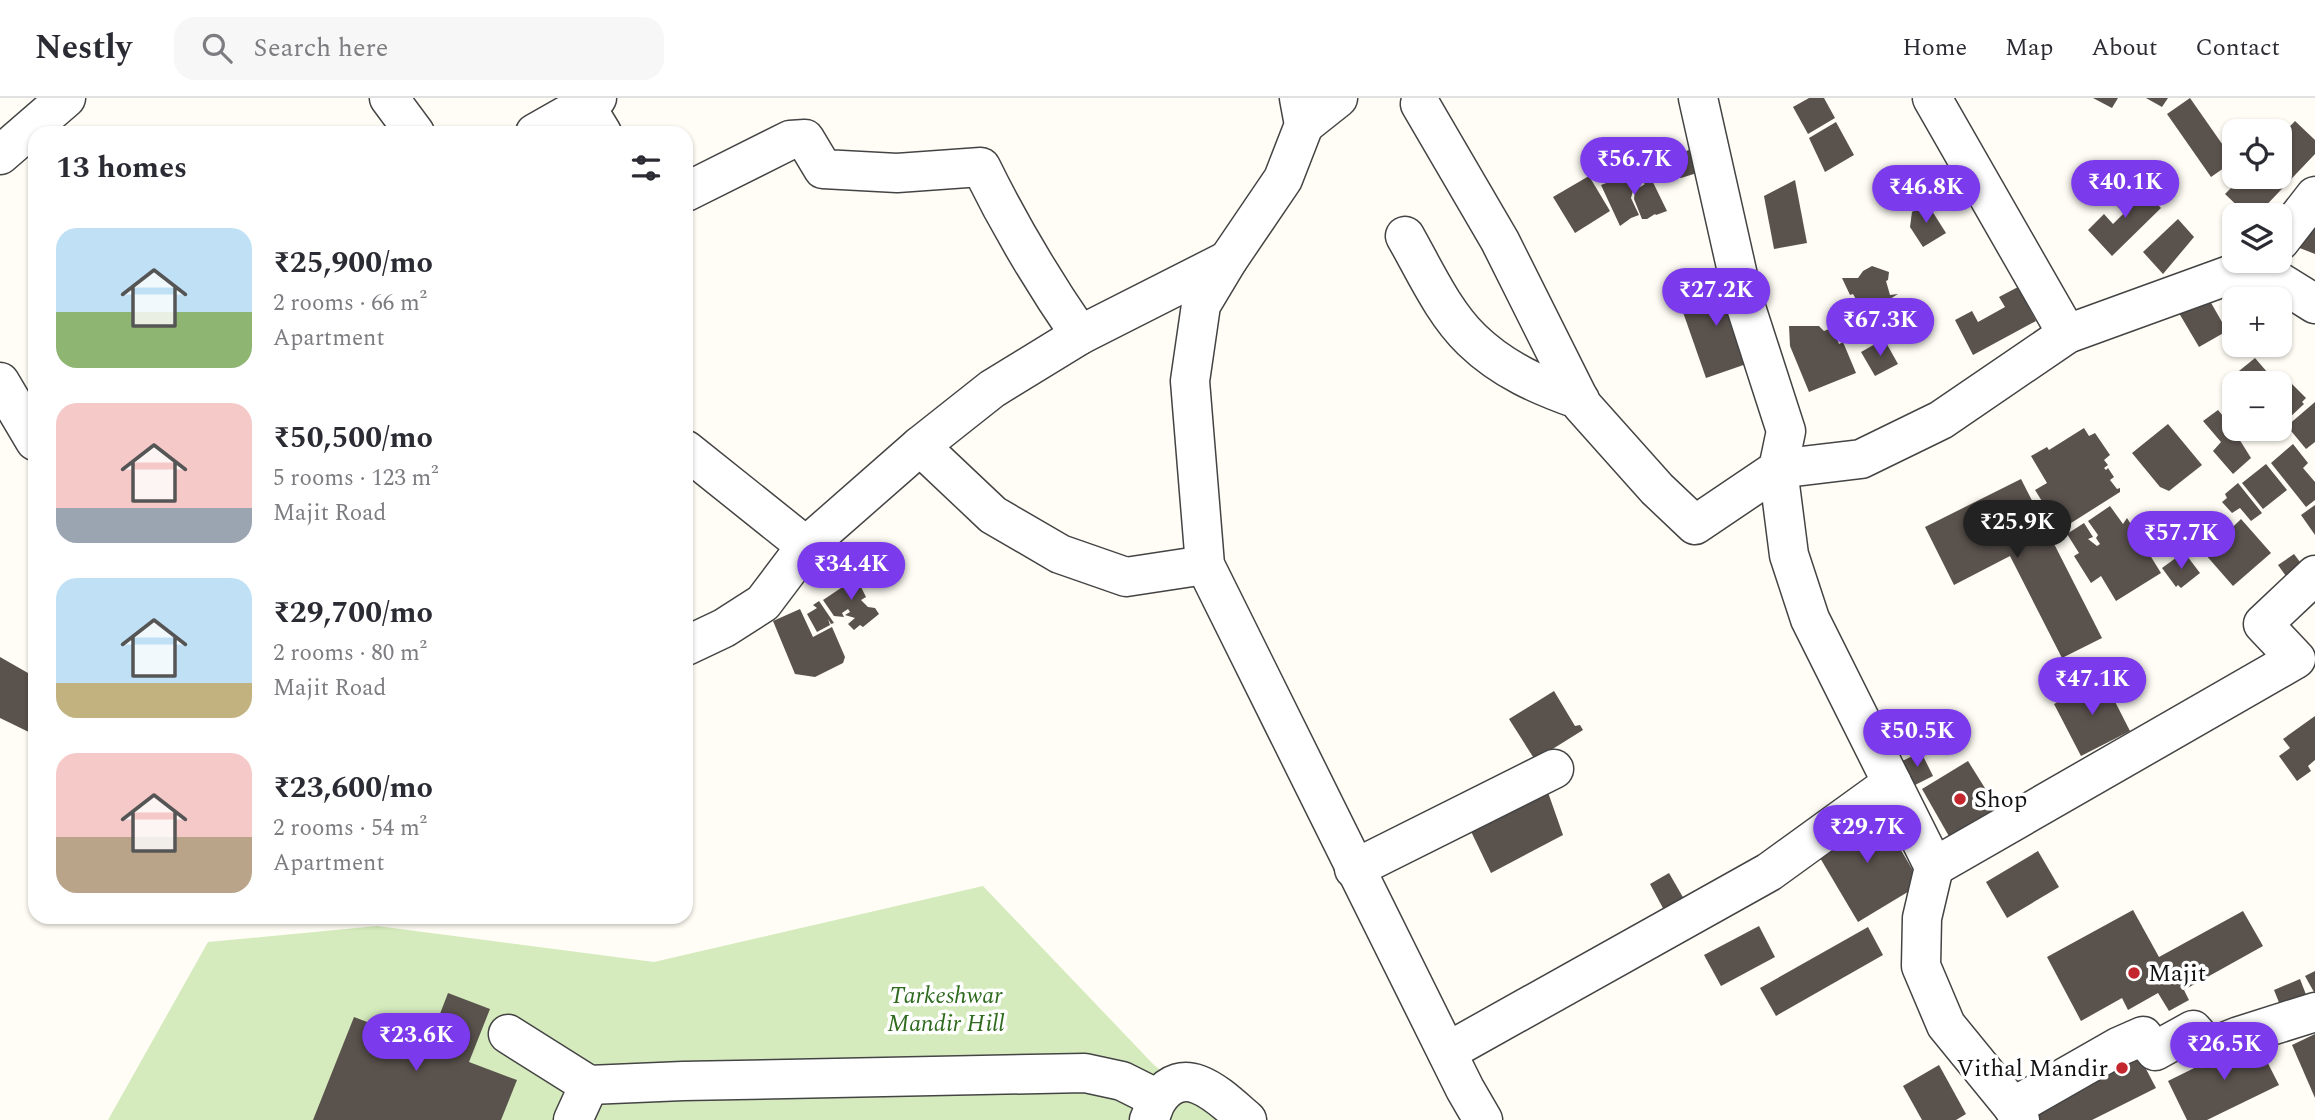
<!DOCTYPE html>
<meta charset="utf-8">
<style>
:root{--surface:#fff;--page:#f7f7f7;--text:#2b2b33;--muted:#7c7c81;--line:#e1e1e2;--accent:#7c3aed}
body{margin:0;font-family:Spectral,serif;background:var(--page);color:var(--text);height:100vh;display:flex;flex-direction:column;font-size:26px;white-space:nowrap}
*{box-sizing:border-box;margin:0}
p{font-size:23px;color:var(--muted)}
.icon{flex:none;width:38px;height:38px;fill:none;stroke:currentColor;stroke-width:2;stroke-linecap:round;stroke-linejoin:round}
.map{position:relative;flex:1;overflow:hidden}
.panel{position:absolute;left:28px;top:28px;width:665px;height:798px;display:flex;flex-direction:column;background:var(--surface);border-radius:21px;box-shadow:0 2px 5px #0004}
.panel>*{flex:none}
.buttons{position:absolute;left:2222px;top:21px;display:grid;gap:14px}
.buttons a{display:grid;place-items:center;width:70px;height:70px;border-radius:14px;background:var(--surface);box-shadow:0 2px 5px #0004;font-size:35px}
.price{position:absolute;translate:-50% -60px;padding:0 16px;border-radius:24px;background:var(--accent);color:#fff;font-size:23px;line-height:46px;filter:drop-shadow(0 2px 4px #0008)}
.price::after{content:'';position:absolute;left:50%;top:42px;width:21px;height:16px;margin-left:-10px;background:inherit;clip-path:polygon(0 0,100% 0,50% 100%)}
.price.current{background:#222;color:#fff}
ul{padding:0;list-style:none}
li{display:flex;align-items:center;gap:21px;height:175px;padding:0 28px}
li span{display:grid;place-items:center;flex:none;width:196px;height:140px;border-radius:21px;color:#555}
li>.icon{margin-inline-start:auto}
span .icon{width:84px;height:84px;fill:#fffc;stroke-width:1}
li b{font-size:30px}
h2{display:flex;justify-content:space-between;align-items:center;height:84px;padding:0 28px;font-size:30px}
header{display:flex;align-items:center;gap:42px;box-sizing:border-box;height:98px;padding:0 35px;background:var(--surface);border-bottom:2px solid var(--line)}
header strong{font-size:33px}
nav{display:flex;gap:38px;margin-inline-start:auto;font-size:24px}
.search{width:490px;height:63px;background:var(--page);display:flex;align-items:center;gap:18px;box-sizing:border-box;padding:0 24px;border-radius:21px;color:var(--muted);font-size:26px}
.map>svg:first-child{display:block}
.green{fill:#d5ebbd}
.building{fill:#5a524d}
.lines{fill:none;stroke-linecap:round;stroke-linejoin:round}
.minor-casing{stroke:#444;stroke-width:41}
.minor{stroke:#fff;stroke-width:38}
.poi-dot{fill:#c4262e;stroke:#fff;stroke-width:2.5}
.labels{text-anchor:middle;stroke-width:7;stroke-linejoin:round;paint-order:stroke}
.poi-label{font-size:24px;fill:#111;stroke:#fff;text-anchor:start}
.park-label{font-size:24px;font-style:italic;fill:#2f6b1f;stroke:#fff}
</style>
<header>
<strong>Nestly</strong>
<div class="search"><svg class="icon" aria-label="search" viewBox="0 0 24 24"><circle cx="10" cy="10" r="6"/><path d="M15 15l6 6"/></svg>Search here</div>
<nav><a>Home</a><a>Map</a><a>About</a><a>Contact</a></nav>
</header>
<div class="map">
<svg width="2315" height="1022" viewBox="0 0 2315 1022">
<rect width="100%" height="100%" fill="#fffdf5"/>
<path class="green" d="M983,788L1154,967L1224,1022H108L208,844L377,828L654,864Z"/>
<g class="building">
<path d="M1809,0H1824L1835,20L1808,36L1793,9Z"/>
<path d="M2093,0H2118L2112,10Z"/>
<path d="M2146,0H2168L2162,9Z"/>
<path d="M2190,0L2234,63L2211,79L2167,16Z"/>
<path d="M2295,23L2315,42V56L2257,117H2247L2225,96L2242,79H2280V39Z"/>
<path d="M1836,24L1854,57L1825,74L1809,40Z"/>
<path d="M1692,51L1700,74L1681,80L1674,78L1665,80L1659,62Z"/>
<path d="M1646,70L1667,113L1656,117L1655,116L1647,121H1642L1634,101L1635,92L1645,86L1642,84L1631,90L1633,93L1631,100L1639,117L1631,120L1620,128L1601,87Z"/>
<path d="M1589,78L1610,113L1575,135L1553,99Z"/>
<path d="M1913,78L1915,82L1919,80L1923,87L1919,89L1924,97L1909,105L1898,87Z"/>
<path d="M1795,82L1807,145L1774,151L1764,98Z"/>
<path d="M2136,84L2161,110L2112,158L2088,132L2104,116L2113,126L2124,115L2115,106Z"/>
<path d="M1927,105L1946,135L1923,149L1910,129L1912,114Z"/>
<path d="M2178,121L2194,139L2163,176L2143,154Z"/>
<path d="M2313,131H2315V156L2287,145Z"/>
<path d="M1872,168L1889,174L1888,182L1886,183L1890,197L1898,196L1890,201L1891,204L1862,220L1860,217L1857,219L1853,210L1859,207L1853,196L1850,197L1842,180H1858L1863,173Z"/>
<path d="M1725,180L1755,263L1706,280L1677,197Z"/>
<path d="M2018,189L2036,223L1973,257L1955,222L1972,213L1978,224L2005,209L1999,199Z"/>
<path d="M2205,194L2227,233L2199,249L2176,210Z"/>
<path d="M1789,228H1819L1824,233L1836,228L1841,239L1837,241L1839,246L1843,244L1856,275L1809,294L1790,248Z"/>
<path d="M1884,241L1898,266L1875,278L1861,254Z"/>
<path d="M2255,260L2274,282L2271,285H2250L2239,273Z"/>
<path d="M2285,279L2306,300L2302,304L2304,306L2288,321L2285,317L2292,311L2290,310L2285,312L2287,313L2280,320V285Z"/>
<path d="M2315,304V344L2306,351L2287,328Z"/>
<path d="M2218,312L2235,332L2231,336L2233,339L2236,336L2251,360L2233,376L2213,353L2221,344L2203,323Z"/>
<path d="M2168,326L2202,367L2169,393L2160,389L2132,355Z"/>
<path d="M2084,330L2089,338L2095,335L2110,357L2104,362L2108,367L2104,370L2106,372L2108,370L2114,379L2110,382L2117,391L2120,390V394L2060,432L2035,392L2047,385L2031,358L2047,349L2049,352Z"/>
<path d="M2293,346L2308,365L2303,370L2315,384V402L2306,409L2271,365Z"/>
<path d="M2266,366L2287,392L2263,411L2242,385Z"/>
<path d="M2021,381L2102,540L2062,560L2010,458L1954,487L1925,429Z"/>
<path d="M2238,385L2262,415L2251,423L2240,410L2232,415L2222,404L2227,400L2225,396Z"/>
<path d="M2315,407V437L2301,417Z"/>
<path d="M2110,408L2123,426L2127,420L2161,475L2116,503L2101,478L2091,485L2074,458L2079,455L2067,436L2084,425L2093,439L2088,441L2097,448L2100,446L2096,440L2098,437L2088,423Z"/>
<path d="M2203,413L2214,425L2200,437L2198,435L2185,447L2176,436Z"/>
<path d="M2241,421L2271,455L2233,488L2205,456Z"/>
<path d="M2184,454L2200,475L2181,490L2178,487L2176,489L2162,470Z"/>
<path d="M2294,456L2309,476L2293,488L2278,467Z"/>
<path d="M850,467L866,499L861,502L868,509L875,510L879,516L863,529L860,527L854,532L848,526L855,520L845,517L850,514L848,511L842,515L844,519L834,518L823,502L847,486L841,474Z"/>
<path d="M819,503L834,525L831,526L828,521L830,527L817,534L807,516L817,510L813,507Z"/>
<path d="M800,511L813,539L832,529L845,559L843,565L815,579L795,576L773,523Z"/>
<path d="M0,559L35,579V637L0,620Z"/>
<path d="M2103,580L2130,633L2081,658L2054,606Z"/>
<path d="M1554,593L1575,628L1580,627L1583,632L1535,662L1509,621Z"/>
<path d="M2315,618V662L2308,668L2311,673L2297,683L2279,658L2290,650L2283,641Z"/>
<path d="M1921,654L1933,678L1913,688L1900,664Z"/>
<path d="M1968,663L1998,711L1950,740L1922,691Z"/>
<path d="M1544,683L1563,737L1491,775L1466,723Z"/>
<path d="M1876,710L1921,786L1858,824L1813,748Z"/>
<path d="M2038,753L2059,789L2007,820L1986,784Z"/>
<path d="M1669,775L1684,801L1664,812L1650,786Z"/>
<path d="M2133,812L2159,859L2243,813L2263,848L2184,892L2189,902L2169,913L2158,895L2128,912L2122,900L2081,923L2047,859Z"/>
<path d="M1759,828L1775,859L1721,888L1704,857Z"/>
<path d="M1868,829L1883,857L1776,918L1760,890Z"/>
<path d="M2315,873V896L2305,878Z"/>
<path d="M2300,881L2310,907L2284,917L2274,892Z"/>
<path d="M448,895L490,911L469,964L517,982L501,1022H313L354,919L428,947Z"/>
<path d="M2315,936V1000L2292,947Z"/>
<path d="M2255,940L2279,987L2207,1022H2187L2168,983Z"/>
<path d="M2135,950L2156,990L2092,1022H2034V1010Z"/>
<path d="M1939,967L1966,1016L1956,1022H1922L1903,988Z"/>
</g>
<g class="lines">
<defs>
<g id="minor">
<path d="M389,0L415,35"/>
<path d="M1299,0L1304,27L1283,81L1228,162L1201,207L1190,283L1205,467L1465,991L1483,1022"/>
<path d="M1698,0L1743,200L1786,333L1778,371L1789,457L1810,521L1934,769L1922,820L1921,868L1946,927L2013,1009L2020,1022"/>
<path d="M1932,0L2067,236"/>
<path d="M1420,6L1500,143L1582,307L1657,391L1695,427L1778,371L1861,361L1941,322L2067,236L2235,175L2259,171L2315,206"/>
<path d="M585,7L602,35"/>
<path d="M1304,27L1338,0"/>
<path d="M535,35L597,0"/>
<path d="M0,57L66,0"/>
<path d="M686,94L790,42L805,41L823,71L897,75L981,69C1010,128 1042,182 1080,237"/>
<path d="M1405,138C1425,173 1443,214 1472,242C1503,272 1540,288 1580,302"/>
<path d="M2280,143L2315,98"/>
<path d="M0,284L35,343"/>
<path d="M920,348L993,417L1060,456L1126,479L1205,467"/>
<path d="M686,352L806,448"/>
<path d="M686,548L724,530L763,505L806,448L920,348L992,291L1080,237L1228,162"/>
<path d="M1934,769L2296,561L2263,526L2315,477"/>
<path d="M1354,771L1554,671"/>
<path d="M508,936L589,987L683,983L1085,975L1122,983L1158,1001"/>
<path d="M1447,954L1769,774L1892,685"/>
<path d="M2013,1009L2118,949L2143,938L2155,953L2193,932L2209,950L2239,938L2315,914"/>
<path d="M573,1022L589,987"/>
<path d="M1149,1022C1152,1016 1154,1007 1158,1001C1186,961 1223,1002 1247,1022"/>
</g>
</defs>
<use href="#minor" class="minor-casing"/>
<use href="#minor" class="minor"/>
</g>
<g class="poi-dot">
<circle cx="1960" cy="701" r="7"/>
<circle cx="2134" cy="875" r="7"/>
<circle cx="2122" cy="970" r="7"/>
</g>
<g class="labels">
<g class="poi-label">
<text x="1974" y="709">Shop</text>
<text x="2148" y="883">Majit</text>
<text x="2108" y="978" text-anchor="end">Vithal Mandir</text>
</g>
<g class="park-label">
<text x="946" y="905">Tarkeshwar<tspan x="946" dy="28">Mandir Hill</tspan></text>
</g>
</g>
</svg>
<div class="buttons">
<a><svg class="icon" aria-label="locate" viewBox="0 0 24 24"><circle cx="12" cy="12" r="6"/><path d="M12 2v4M12 18v4M2 12h4M18 12h4"/></svg></a>
<a><svg class="icon" aria-label="layers" viewBox="0 0 24 24"><path d="M12 4l9 5-9 5-9-5zM3 14l9 5 9-5"/></svg></a>
<a>+</a>
<a>−</a>
</div>
<b class="price" style="left:1634px;top:99px">₹56.7K</b>
<b class="price" style="left:2125px;top:122px">₹40.1K</b>
<b class="price" style="left:1926px;top:127px">₹46.8K</b>
<b class="price" style="left:1716px;top:230px">₹27.2K</b>
<b class="price" style="left:1880px;top:260px">₹67.3K</b>
<b class="price current" style="left:2017px;top:462px">₹25.9K</b>
<b class="price" style="left:2181px;top:473px">₹57.7K</b>
<b class="price" style="left:851px;top:504px">₹34.4K</b>
<b class="price" style="left:2092px;top:619px">₹47.1K</b>
<b class="price" style="left:1917px;top:671px">₹50.5K</b>
<b class="price" style="left:1867px;top:767px">₹29.7K</b>
<b class="price" style="left:416px;top:975px">₹23.6K</b>
<b class="price" style="left:2224px;top:984px">₹26.5K</b>
<section class="panel">
<h2>13 homes<svg class="icon" aria-label="filters" viewBox="0 0 24 24"><path d="M4 7h16M4 17h16"/><circle cx="9" cy="7" r="2"/><circle cx="15" cy="17" r="2"/></svg></h2>
<ul>
<li><span style="background:linear-gradient(#bfe0f5 60%,#8fb573 0)"><svg class="icon" aria-label="home" viewBox="0 0 24 24"><path d="M3 11l9-7 9 7M6 9v11h12V9"/></svg></span><div><b>₹25,900/mo</b><p>2 rooms · 66 m²</p><p>Apartment</p></div></li>
<li><span style="background:linear-gradient(#f6c9c9 75%,#9aa5b1 0)"><svg class="icon" aria-label="home" viewBox="0 0 24 24"><path d="M3 11l9-7 9 7M6 9v11h12V9"/></svg></span><div><b>₹50,500/mo</b><p>5 rooms · 123 m²</p><p>Majit Road</p></div></li>
<li><span style="background:linear-gradient(#bfe0f5 75%,#c2b280 0)"><svg class="icon" aria-label="home" viewBox="0 0 24 24"><path d="M3 11l9-7 9 7M6 9v11h12V9"/></svg></span><div><b>₹29,700/mo</b><p>2 rooms · 80 m²</p><p>Majit Road</p></div></li>
<li><span style="background:linear-gradient(#f6c9c9 60%,#b9a48a 0)"><svg class="icon" aria-label="home" viewBox="0 0 24 24"><path d="M3 11l9-7 9 7M6 9v11h12V9"/></svg></span><div><b>₹23,600/mo</b><p>2 rooms · 54 m²</p><p>Apartment</p></div></li>
</ul>
</section>
</div>
